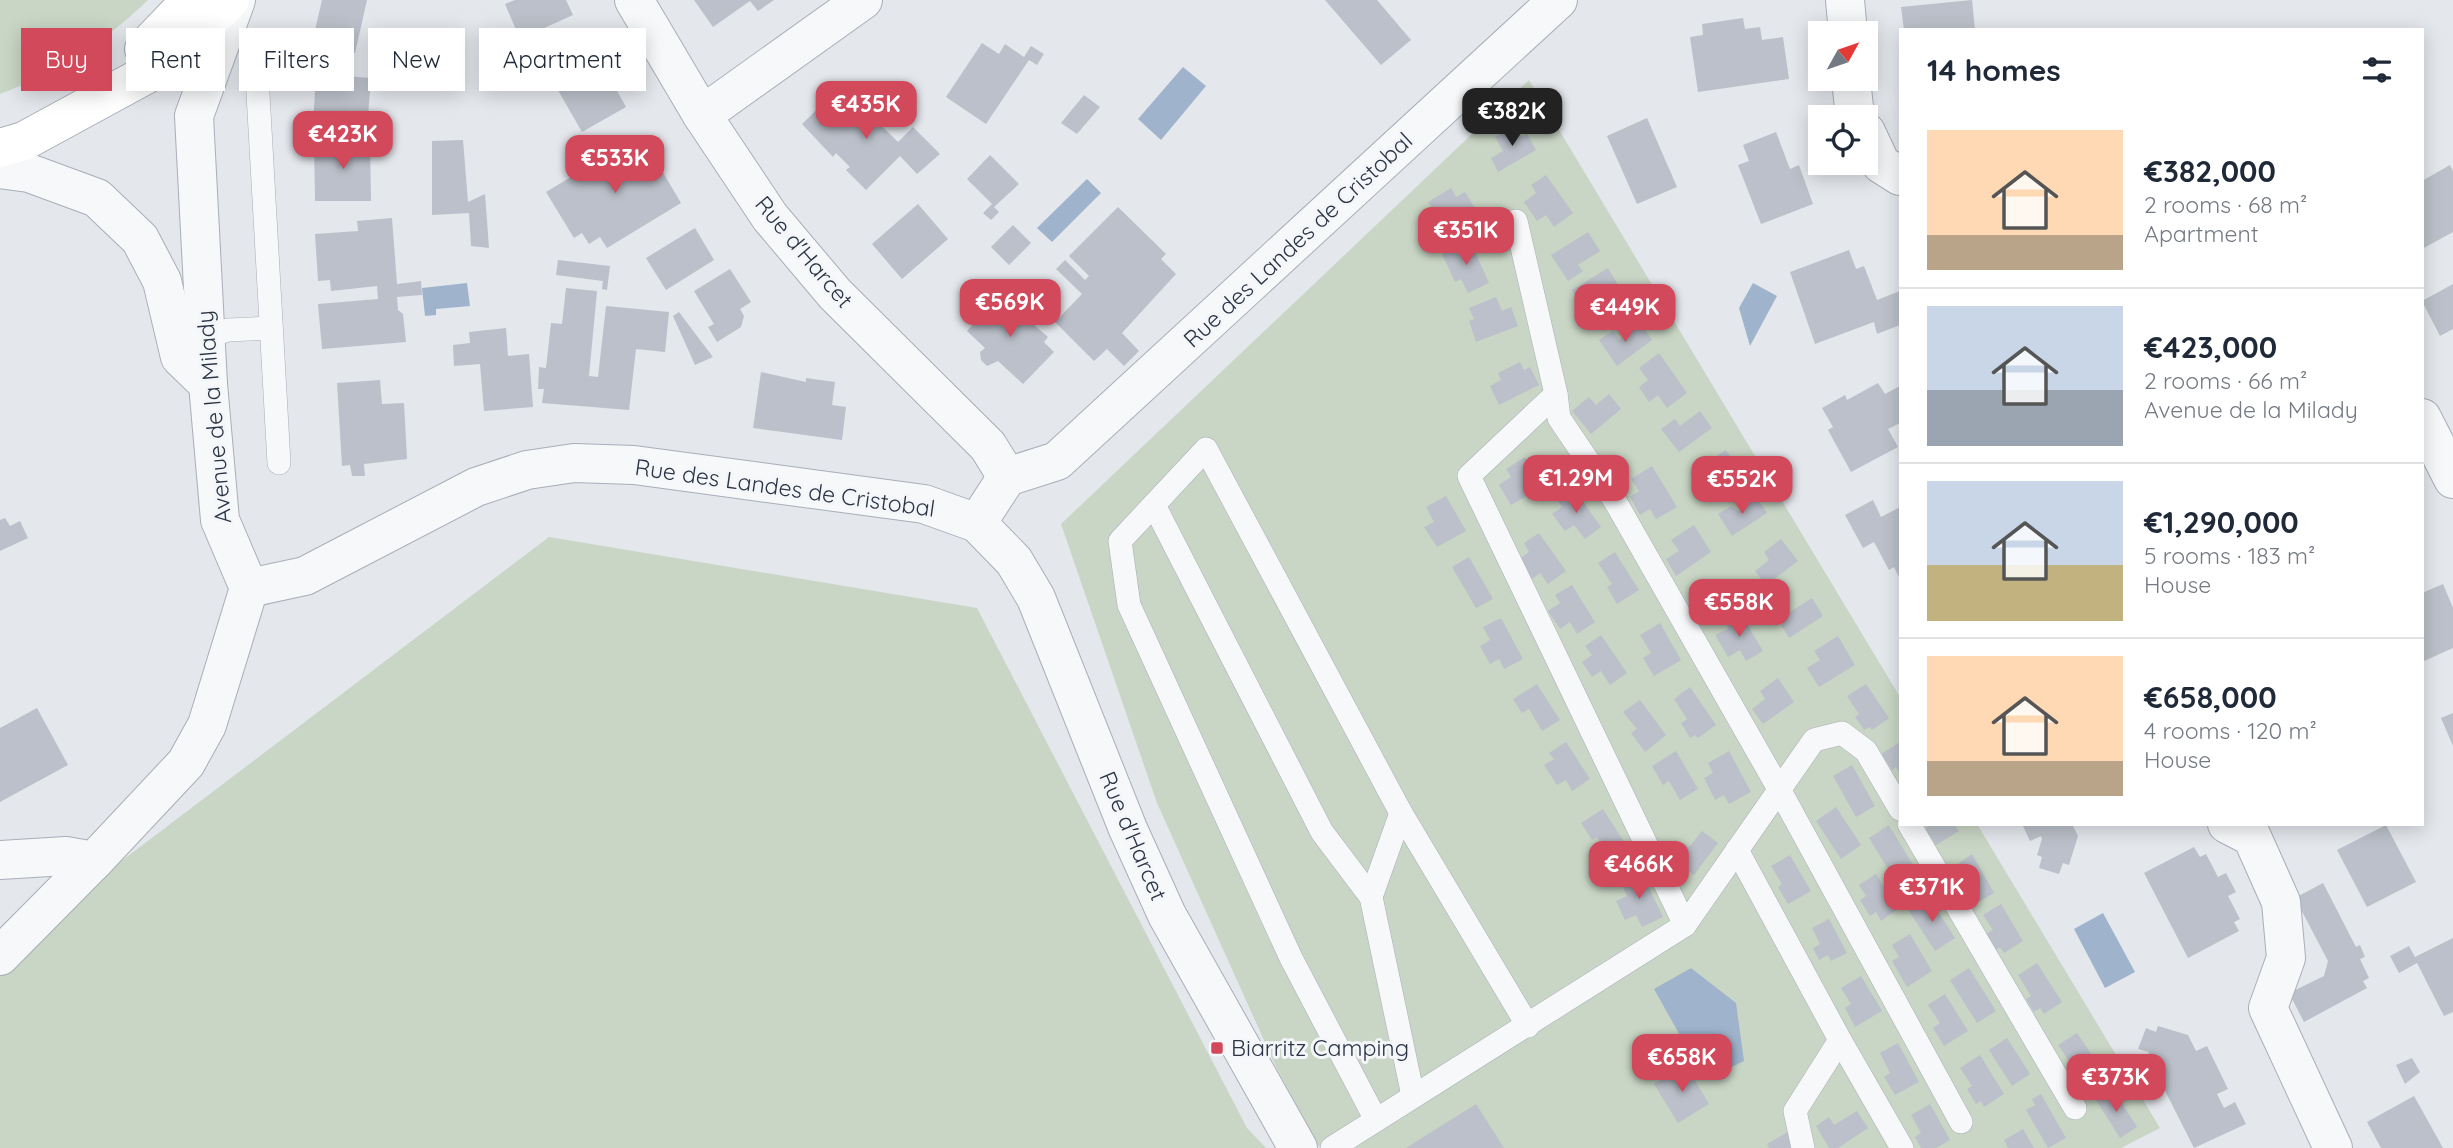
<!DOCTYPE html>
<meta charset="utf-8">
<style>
:root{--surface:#fff;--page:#f6f6f7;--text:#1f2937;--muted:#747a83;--line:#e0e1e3;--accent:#d1495b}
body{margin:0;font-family:Quicksand,sans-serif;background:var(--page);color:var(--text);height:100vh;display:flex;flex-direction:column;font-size:26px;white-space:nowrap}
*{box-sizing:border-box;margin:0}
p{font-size:23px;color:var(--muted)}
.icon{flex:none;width:38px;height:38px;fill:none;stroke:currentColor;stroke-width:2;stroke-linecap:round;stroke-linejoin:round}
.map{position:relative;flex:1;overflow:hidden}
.details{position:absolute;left:1899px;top:28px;width:525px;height:798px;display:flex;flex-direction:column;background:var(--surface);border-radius:0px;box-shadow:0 4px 18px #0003}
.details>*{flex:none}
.banner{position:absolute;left:21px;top:28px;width:665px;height:63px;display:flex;gap:14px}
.needle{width:46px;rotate:50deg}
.buttons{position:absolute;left:1808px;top:21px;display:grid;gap:14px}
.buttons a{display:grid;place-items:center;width:70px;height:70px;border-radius:0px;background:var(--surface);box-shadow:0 4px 18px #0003;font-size:35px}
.price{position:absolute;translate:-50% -60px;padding:0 16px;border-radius:14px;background:var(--accent);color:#fff;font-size:23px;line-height:46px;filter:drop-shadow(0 2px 4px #0008)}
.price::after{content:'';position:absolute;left:50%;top:42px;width:21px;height:16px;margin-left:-10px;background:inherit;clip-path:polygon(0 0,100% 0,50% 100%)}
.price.current{background:#222;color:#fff}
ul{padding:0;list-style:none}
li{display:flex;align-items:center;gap:21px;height:175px;padding:0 28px}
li+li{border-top:2px solid var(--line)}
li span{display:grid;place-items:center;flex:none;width:196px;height:140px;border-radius:0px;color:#555}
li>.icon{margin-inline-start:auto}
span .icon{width:84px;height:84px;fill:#fffc;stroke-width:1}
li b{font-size:30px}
h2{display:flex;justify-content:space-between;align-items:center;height:84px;padding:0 28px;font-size:30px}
.tag{padding:0 24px;border-radius:0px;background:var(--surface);box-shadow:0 4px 18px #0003;font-size:24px;line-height:63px}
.tag.current{background:var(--accent);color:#fff}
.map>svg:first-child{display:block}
.green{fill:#c9d6c5}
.water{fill:#9fb4cc}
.building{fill:#bbc0ca}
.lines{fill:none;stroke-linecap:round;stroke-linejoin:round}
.service-casing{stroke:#a9aeb7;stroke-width:24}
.minor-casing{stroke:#a9aeb7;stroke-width:40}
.secondary-casing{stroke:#a9aeb7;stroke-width:40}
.service{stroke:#f7f8fa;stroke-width:23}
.minor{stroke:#f7f8fa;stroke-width:38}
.secondary{stroke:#fff;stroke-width:38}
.poi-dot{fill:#d1495b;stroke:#f4f6f9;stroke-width:2.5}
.labels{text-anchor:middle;stroke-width:6;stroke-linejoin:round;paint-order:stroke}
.street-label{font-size:23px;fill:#2b3445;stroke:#f4f6f9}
.poi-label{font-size:23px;fill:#2b3445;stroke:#f4f6f9;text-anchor:start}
</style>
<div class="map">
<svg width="2453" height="1148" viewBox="0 0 2453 1148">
<rect width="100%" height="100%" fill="#e4e7ec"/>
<g class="green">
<path d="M0,0H148C102,44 60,71 0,94Z"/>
<path d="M1529,80L1900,697V824H1977L2160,1128L2121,1148H1320L1277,1069L1157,803L1061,524Z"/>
<path d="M549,537L977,608L1247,1128L1266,1148H0V953Z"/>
</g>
<g class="water">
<path d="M1183,67L1206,86L1161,140L1138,119Z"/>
<path d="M1087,179L1101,193L1052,242L1037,228Z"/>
<path d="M467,283L470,306L436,309V315L425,316L422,288Z"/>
<path d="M1753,283L1777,296L1750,346L1739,308Z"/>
<path d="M2103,913L2135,972L2105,988L2074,929Z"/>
<path d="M1691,968L1736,1003L1744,1061L1705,1080L1654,989Z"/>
</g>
<g class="building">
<path d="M322,0H367L355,53L312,43Z"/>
<path d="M515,0H566L573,15L520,39L505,4Z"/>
<path d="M694,0H774L758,11L750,1L713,27Z"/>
<path d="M1325,0H1377L1411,40L1381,65Z"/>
<path d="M1972,0L1975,30H1904L1901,7Z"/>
<path d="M1743,18L1745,29L1760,27L1762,40L1783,37L1789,79L1698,92L1690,37L1703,35L1702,24Z"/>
<path d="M982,43L999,54L1005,44L1024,57L1031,46L1044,54L1037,65L1029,60L986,124L946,97Z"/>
<path d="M596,53L626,107L582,132L551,78Z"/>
<path d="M316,74L371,78L367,129L313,125Z"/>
<path d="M1084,95L1100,107L1077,134L1061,123Z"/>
<path d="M831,96L842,107L852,97L898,142L913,127L940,154L917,174L900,156L866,190L846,170L850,167L836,153L833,157L802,124Z"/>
<path d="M1647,118L1677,187L1637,204L1607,136Z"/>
<path d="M1515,126L1521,137L1527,134L1536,150L1498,172L1491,158L1503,151L1495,137Z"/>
<path d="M1776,132L1790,169L1799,165L1813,204L1761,224L1738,165L1749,161L1743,145Z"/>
<path d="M641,135L681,203L607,248L600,237L589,244L582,233L574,238L546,192Z"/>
<path d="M463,140L468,202L485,194L489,248L471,246L469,213L432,215V141Z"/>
<path d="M370,141L371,201H315L314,142Z"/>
<path d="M990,155L1019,184L994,207L999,212L991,220L983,213L992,204L967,179Z"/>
<path d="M2450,165L2453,171V232L2422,249V181Z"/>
<path d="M1546,175L1573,213L1554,227L1546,215L1537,221L1524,202L1536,193L1531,185Z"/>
<path d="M1451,188L1456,197L1465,192L1476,210L1439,232L1430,218L1436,214L1428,202Z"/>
<path d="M918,204L948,239L902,279L872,244Z"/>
<path d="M1118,207L1166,254L1161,259L1176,274L1122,333L1139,351L1124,366L1107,349L1094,361L1055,322L1082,294L1056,269L1065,260L1085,280L1089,276L1069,256Z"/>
<path d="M392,218L397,284L421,281L422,295L397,297L398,310L403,314L406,342L322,349L318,304L378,299L377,286L331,291L330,280L318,281L315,234L358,231L357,221Z"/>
<path d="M1013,225L1031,243L1009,265L991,247Z"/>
<path d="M695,228L714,260L666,290L646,258Z"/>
<path d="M1588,232L1600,251L1578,265L1583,271L1568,281L1551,255Z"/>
<path d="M1470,241L1489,283L1468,293L1461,279L1455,282L1442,254Z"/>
<path d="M1849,250L1856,269L1864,266L1877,300L1900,291V325L1877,334L1874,322L1815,344L1790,272Z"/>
<path d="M558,260L610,266L607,290L602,289L603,281L556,275Z"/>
<path d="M1608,268L1621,290L1600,303L1604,310L1590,319L1572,290Z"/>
<path d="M730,269L751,302L740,309L744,316L741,327L717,342L708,327L714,324L694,291Z"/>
<path d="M2453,284V329L2440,336L2422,301Z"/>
<path d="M566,288L597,291L589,376L598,377L606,306L669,312L665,352L636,349L629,410L542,403L544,389H538L539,367L546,368L551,323L562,324Z"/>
<path d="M999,290L1016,308L1012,313L1021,321L1025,317L1048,337L1044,342L1054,352L1023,384L998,361L987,366L981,360L980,352L985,348L967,331L984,312L979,308Z"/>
<path d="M1496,297L1502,311L1511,307L1518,326L1476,342L1469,321L1474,319L1469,308Z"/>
<path d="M679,312L694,332L713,357L695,365L673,316Z"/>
<path d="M1641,324L1652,340L1617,366L1599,340L1613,331L1619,340Z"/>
<path d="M506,328L508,356L529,354L533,407L484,411L480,364L454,366L453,345L470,343L469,332Z"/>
<path d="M1659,353L1687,393L1667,408L1658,395L1649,402L1639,387L1648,380L1639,368Z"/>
<path d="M1520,362L1524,370L1530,367L1539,385L1499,405L1490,386L1501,380L1498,373Z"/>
<path d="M761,372L806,382V378L835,382L832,405L846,407L842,440L753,428Z"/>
<path d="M380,380L382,404L404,403L407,459L364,464L365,476H352L350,465L342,466L337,383Z"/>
<path d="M1878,383L1885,394L1900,386V423L1888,429L1898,447L1851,472L1828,430L1833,427L1822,408L1845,395L1847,400Z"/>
<path d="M1609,394L1621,409L1591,434L1572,411L1589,397L1596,405Z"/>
<path d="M1700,411L1712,428L1679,452L1661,429L1675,419L1680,426Z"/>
<path d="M1726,450L1737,467L1702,490L1690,473Z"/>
<path d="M1525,457L1531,467L1537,463L1550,482L1511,505L1499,485L1511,477L1506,469Z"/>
<path d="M1652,466L1677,507L1656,519L1650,509L1640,515L1630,497L1639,491L1631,479Z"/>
<path d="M1574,489L1601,527L1585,539L1574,525L1565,531L1552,514L1562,507L1558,501Z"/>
<path d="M1446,496L1466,531L1437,547L1424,527L1434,522L1426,507Z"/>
<path d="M1757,498L1767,513L1732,536L1718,514L1731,506L1738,511Z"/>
<path d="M1873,500L1881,517L1900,507V579L1894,567L1889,570L1874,542L1863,548L1845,515Z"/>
<path d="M5,518L10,526L20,521L28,538L0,551V520Z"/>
<path d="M1694,525L1711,552L1676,576L1666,559L1679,551L1671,540Z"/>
<path d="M1539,533L1566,571L1548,584L1540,573L1532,579L1519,559L1529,552L1524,543Z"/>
<path d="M1781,539L1798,561L1766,585L1755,571L1769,560L1764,552Z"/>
<path d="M1615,552L1639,590L1617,604L1607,587L1612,584L1598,563Z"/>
<path d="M1469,557L1493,599L1476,608L1452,567Z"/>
<path d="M2443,584L2453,608V648L2422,662V593Z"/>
<path d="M1572,585L1595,622L1577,634L1570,622L1560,629L1548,611L1560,603L1555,595Z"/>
<path d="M1812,598L1823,616L1789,638L1778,620Z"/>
<path d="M1741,614L1763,651L1746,661L1740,650L1728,657L1715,635L1728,629L1727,622Z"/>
<path d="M1501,618L1523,659L1504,669L1499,659L1490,664L1480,646L1490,640L1483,627Z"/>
<path d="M1660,623L1681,660L1654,676L1643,658L1651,653L1640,635Z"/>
<path d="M1601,635L1627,673L1610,685L1601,671L1592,677L1582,662L1592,655L1585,646Z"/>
<path d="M1838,636L1855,665L1819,687L1807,668L1820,660L1814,651Z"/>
<path d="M1778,678L1794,702L1763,724L1752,709L1765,699L1760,691Z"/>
<path d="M1537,684L1560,720L1542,731L1529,709L1522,713L1513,699Z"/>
<path d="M1866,684L1889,718L1872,730L1870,727L1864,730L1855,717L1859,714L1847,696Z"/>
<path d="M1690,687L1716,725L1698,738L1695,735L1690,738L1681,723L1687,719L1674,699Z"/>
<path d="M1640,700L1666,735L1645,752L1631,733L1637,729L1623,712Z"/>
<path d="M37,708L68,765L0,802V728Z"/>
<path d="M2453,713V746L2441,718Z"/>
<path d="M1566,742L1590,779L1572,791L1566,780L1557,785L1544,765L1554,759L1549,753Z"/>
<path d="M1900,742V775L1896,767L1892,770L1881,754Z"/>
<path d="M1676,751L1698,789L1680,800L1669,781L1663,785L1652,766Z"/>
<path d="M1729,751L1751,792L1729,804L1724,795L1715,800L1704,778L1713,773L1708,763Z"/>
<path d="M1852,765L1875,806L1856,817L1833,776Z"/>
<path d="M1836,807L1861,845L1841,859L1816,821Z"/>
<path d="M1603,809L1626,845L1608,855L1597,837L1592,840L1581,823Z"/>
<path d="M1929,824H1954L1959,831L1936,845L1926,829Z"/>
<path d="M2022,824H2072L2078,836L2069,865L2063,863L2059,874L2039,868L2042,857L2037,855L2042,839L2041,836L2030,841Z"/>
<path d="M1889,825L1914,867L1894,879L1869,838Z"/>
<path d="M2386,825L2416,882L2367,907L2337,850Z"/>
<path d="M1702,831L1718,843L1694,875L1673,859L1684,844L1689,847Z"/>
<path d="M2194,847L2200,857L2206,854L2218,877L2226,873L2236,892L2228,896L2240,919L2234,922L2239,931L2188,958L2144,873Z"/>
<path d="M1972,854L1994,893L1972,906L1961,890L1966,885L1955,866Z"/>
<path d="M1790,855L1811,891L1788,904L1778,887L1782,884L1771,866Z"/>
<path d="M1642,873L1663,917L1642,927L1636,915L1625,920L1616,901L1627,896L1621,883Z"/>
<path d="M1876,874L1898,909L1881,921L1876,912L1870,916L1860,900L1866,896L1859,885Z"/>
<path d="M2323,883L2356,947L2360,945L2365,957L2360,959L2369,978L2363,981L2367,988L2304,1022L2289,993L2324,976L2328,961L2295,898Z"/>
<path d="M1929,898L1955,938L1935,951L1909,911Z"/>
<path d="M2001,904L2023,941L2004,953L2000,947L1996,950L1986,934L1993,930L1983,915Z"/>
<path d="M1829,919L1847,953L1831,961L1828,955L1819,960L1813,948L1820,944L1812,928Z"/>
<path d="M1910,934L1932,971L1907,987L1892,961L1899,957L1892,945Z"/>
<path d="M2453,938V1012L2444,1016L2417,963L2399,973L2390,956L2409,946L2415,957Z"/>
<path d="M2037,963L2062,1002L2044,1014L2040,1008L2034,1012L2026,999L2031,996L2018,975Z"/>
<path d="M1969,968L1996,1011L1977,1023L1950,980Z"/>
<path d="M1861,976L1882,1011L1855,1027L1845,1008L1851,1004L1841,988Z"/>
<path d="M1945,994L1968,1031L1944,1046L1933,1028L1940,1023L1928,1005Z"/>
<path d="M2158,1026L2188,1035L2196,1051L2207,1046L2228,1089L2217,1094L2224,1108L2235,1102L2246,1124L2194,1148L2155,1071L2165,1065L2164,1063L2148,1057L2149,1052L2138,1049L2146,1028L2156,1032Z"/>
<path d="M2077,1033L2101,1069L2078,1084L2067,1067L2071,1064L2058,1045Z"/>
<path d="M2007,1038L2030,1074L2012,1086L1989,1050Z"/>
<path d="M1898,1043L1919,1082L1895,1095L1884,1077L1890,1073L1880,1053Z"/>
<path d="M1980,1055L2004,1094L1984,1107L1981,1101L1976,1104L1967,1089L1972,1086L1960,1068Z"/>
<path d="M2412,1058L2420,1072L2405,1084L2396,1065Z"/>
<path d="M1685,1064L1709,1104L1678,1123L1654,1084Z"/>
<path d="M2113,1089L2137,1127L2120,1138L2096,1100Z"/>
<path d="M2041,1094L2066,1138L2048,1148L2026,1110L2035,1105L2032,1099Z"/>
<path d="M2414,1096L2443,1148H2381L2367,1122Z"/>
<path d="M1476,1104L1504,1148H1406Z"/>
<path d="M1930,1104L1950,1140L1936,1148H1921L1915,1137L1921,1133L1911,1115Z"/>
<path d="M1857,1111L1868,1128L1838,1148H1829L1816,1126L1829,1117L1834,1125Z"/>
<path d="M2023,1129L2034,1148H2008L2004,1140Z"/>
<path d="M1788,1132L1797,1148H1769L1767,1144Z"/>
</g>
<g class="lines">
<defs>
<g id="service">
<path d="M255,41L279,463"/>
<path d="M1516,221L1556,394L1469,476L1685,925"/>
<path d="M205,337L228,330L271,328"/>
<path d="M1556,394L1559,418L1615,501L1779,789L1961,1122"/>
<path d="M1154,505L1322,832L1371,897L1413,1096"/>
<path d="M1909,824L2075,1108"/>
<path d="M1737,850L1840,1040L1795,1111L1803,1148"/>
<path d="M1371,897L1401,813"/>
<path d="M1840,1040L1902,1148"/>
<path d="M1376,1120L1291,958L1129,605L1120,541L1206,449L1401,813L1528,1026"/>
<path d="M1332,1148L1685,925L1814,740L1842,733L1866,751L1900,809"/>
</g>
<g id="minor">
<path d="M634,0L702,115L770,217L835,294L988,446L1007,477"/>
<path d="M1845,0L1848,33"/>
<path d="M1851,79L1854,108L1858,117"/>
<path d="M702,115L863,0"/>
<path d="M1866,132L1881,164L1900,176"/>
<path d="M0,169L29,173L97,198L140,239L162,281L180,357L208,384"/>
<path d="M2422,418L2453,479"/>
<path d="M977,523L1007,477L1057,461L1558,0"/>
<path d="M249,588L305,576L476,487L527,470L574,463L634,465L924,504L977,523L1014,561L1036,598L1128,829L1167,915L1298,1148"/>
<path d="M2227,824L2252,837L2281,902L2286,958L2268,1008L2333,1148"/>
<path d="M0,860L66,856L94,861L186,763L207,725L249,588L220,520L208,384L194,116L236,0"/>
<path d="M0,956L94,861"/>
</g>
<g id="secondary">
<path d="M144,49L191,0"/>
<path d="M0,148L24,141L160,67L230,0"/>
</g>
</defs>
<use href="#service" class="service-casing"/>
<use href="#minor" class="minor-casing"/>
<use href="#secondary" class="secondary-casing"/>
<use href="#service" class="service"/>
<use href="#minor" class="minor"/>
<use href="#secondary" class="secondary"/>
</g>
<rect class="poi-dot" x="1210" y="1041" width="14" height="14" rx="3.5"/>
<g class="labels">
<g class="street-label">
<text transform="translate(1298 240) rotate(-43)" y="8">Rue des Landes de Cristobal</text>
<text transform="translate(804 252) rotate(50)" y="8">Rue d'Harcet</text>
<text transform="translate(214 417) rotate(-95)" y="8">Avenue de la Milady</text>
<text transform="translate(785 488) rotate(8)" y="8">Rue des Landes de Cristobal</text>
<text transform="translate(1133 836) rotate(67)" y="8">Rue d'Harcet</text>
</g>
<g class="poi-label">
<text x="1231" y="1056">Biarritz Camping</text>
</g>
</g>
</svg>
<div class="buttons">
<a><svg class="needle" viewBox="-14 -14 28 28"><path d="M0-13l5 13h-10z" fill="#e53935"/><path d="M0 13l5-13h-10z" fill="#747a83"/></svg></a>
<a><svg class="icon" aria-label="locate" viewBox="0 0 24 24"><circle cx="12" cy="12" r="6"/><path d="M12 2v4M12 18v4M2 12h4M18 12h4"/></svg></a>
</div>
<b class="price" style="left:866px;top:141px">€435K</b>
<b class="price current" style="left:1512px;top:148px">€382K</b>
<b class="price" style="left:343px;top:171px">€423K</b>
<b class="price" style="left:615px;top:195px">€533K</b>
<b class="price" style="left:1466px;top:267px">€351K</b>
<b class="price" style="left:1010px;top:339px">€569K</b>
<b class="price" style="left:1625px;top:344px">€449K</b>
<b class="price" style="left:1576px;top:515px">€1.29M</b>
<b class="price" style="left:1742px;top:516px">€552K</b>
<b class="price" style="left:1739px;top:639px">€558K</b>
<b class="price" style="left:1639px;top:901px">€466K</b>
<b class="price" style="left:1932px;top:924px">€371K</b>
<b class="price" style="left:1682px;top:1094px">€658K</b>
<b class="price" style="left:2116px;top:1114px">€373K</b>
<div class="banner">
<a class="tag current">Buy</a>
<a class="tag">Rent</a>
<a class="tag">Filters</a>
<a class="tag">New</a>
<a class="tag">Apartment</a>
</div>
<section class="details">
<h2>14 homes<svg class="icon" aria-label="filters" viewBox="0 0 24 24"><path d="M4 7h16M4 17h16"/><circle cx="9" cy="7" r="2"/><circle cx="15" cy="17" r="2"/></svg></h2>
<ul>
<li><span style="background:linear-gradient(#ffd9b3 75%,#b9a48a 0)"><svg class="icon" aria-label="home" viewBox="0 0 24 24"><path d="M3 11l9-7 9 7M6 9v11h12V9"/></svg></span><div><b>€382,000</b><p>2 rooms · 68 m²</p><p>Apartment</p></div></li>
<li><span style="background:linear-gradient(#c9d6e8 60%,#9aa5b1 0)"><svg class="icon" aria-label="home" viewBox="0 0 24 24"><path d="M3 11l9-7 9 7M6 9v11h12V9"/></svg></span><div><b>€423,000</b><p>2 rooms · 66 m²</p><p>Avenue de la Milady</p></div></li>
<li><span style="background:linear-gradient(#c9d6e8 60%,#c2b280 0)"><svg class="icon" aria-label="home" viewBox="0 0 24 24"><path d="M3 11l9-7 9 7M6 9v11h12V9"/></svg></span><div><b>€1,290,000</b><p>5 rooms · 183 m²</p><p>House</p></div></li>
<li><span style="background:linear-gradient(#ffd9b3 75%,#b9a48a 0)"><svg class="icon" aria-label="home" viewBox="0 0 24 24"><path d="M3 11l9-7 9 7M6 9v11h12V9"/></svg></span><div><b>€658,000</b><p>4 rooms · 120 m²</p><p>House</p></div></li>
</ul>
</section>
</div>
